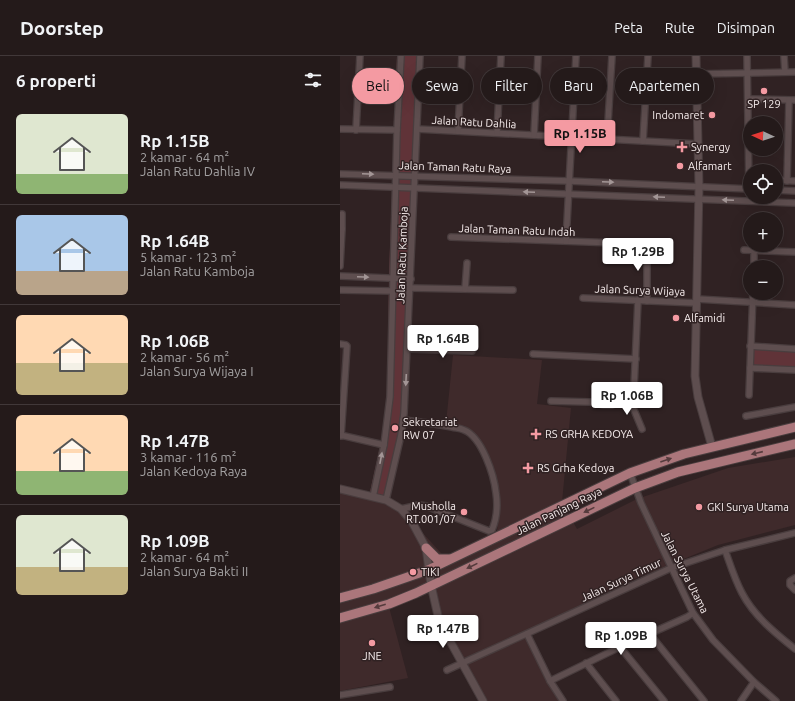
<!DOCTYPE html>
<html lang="id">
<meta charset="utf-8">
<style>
:root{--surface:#241a1a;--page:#302727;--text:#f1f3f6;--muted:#a3a1a2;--line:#413839;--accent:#f49aa2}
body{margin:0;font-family:Ubuntu,sans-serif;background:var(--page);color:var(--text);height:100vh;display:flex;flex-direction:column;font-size:15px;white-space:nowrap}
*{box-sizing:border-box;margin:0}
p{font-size:13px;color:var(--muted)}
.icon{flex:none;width:22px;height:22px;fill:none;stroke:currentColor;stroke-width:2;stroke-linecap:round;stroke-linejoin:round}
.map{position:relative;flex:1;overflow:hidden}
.side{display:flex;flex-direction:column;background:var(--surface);width:340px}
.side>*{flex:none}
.banner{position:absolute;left:12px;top:12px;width:380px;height:36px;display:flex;gap:8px}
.needle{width:26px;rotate:273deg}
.controls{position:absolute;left:403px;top:60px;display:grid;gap:8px}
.controls a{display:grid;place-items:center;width:40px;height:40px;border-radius:50%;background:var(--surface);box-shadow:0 4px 16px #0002,0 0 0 1px var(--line);font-size:20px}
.price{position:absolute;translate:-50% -34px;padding:0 9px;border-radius:4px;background:#fff;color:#222;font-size:13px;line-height:26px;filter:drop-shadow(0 1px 2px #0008)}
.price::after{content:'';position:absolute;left:50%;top:24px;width:12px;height:9px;margin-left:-6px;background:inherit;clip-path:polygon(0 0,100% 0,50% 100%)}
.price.active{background:var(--accent);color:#111}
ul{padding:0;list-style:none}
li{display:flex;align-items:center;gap:12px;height:100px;padding:0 16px}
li+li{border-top:1px solid var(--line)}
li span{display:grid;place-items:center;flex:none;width:112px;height:80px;border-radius:6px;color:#555}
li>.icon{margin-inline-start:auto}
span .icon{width:48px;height:48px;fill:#fffc;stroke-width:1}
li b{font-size:17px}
h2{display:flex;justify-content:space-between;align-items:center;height:48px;padding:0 16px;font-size:17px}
.chip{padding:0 14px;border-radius:18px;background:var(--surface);box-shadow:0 4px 16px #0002,0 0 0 1px var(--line);font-size:14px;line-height:36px}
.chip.active{background:var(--accent);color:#111}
header{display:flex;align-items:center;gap:24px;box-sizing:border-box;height:56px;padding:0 20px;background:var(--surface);border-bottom:1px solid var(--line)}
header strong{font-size:19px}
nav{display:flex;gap:22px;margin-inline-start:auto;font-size:14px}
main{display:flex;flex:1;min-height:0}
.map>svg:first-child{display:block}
.built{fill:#3f2a2b}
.green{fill:#603338}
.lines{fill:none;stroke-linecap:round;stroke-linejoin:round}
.minor-casing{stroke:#493d3e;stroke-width:8}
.tertiary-casing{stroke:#493d3e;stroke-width:9}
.primary-casing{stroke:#493d3e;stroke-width:11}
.minor{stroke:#5e4e4f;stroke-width:5.5}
.tertiary{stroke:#5e4e4f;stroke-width:7}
.primary{stroke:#ab767b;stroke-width:9}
.oneway{fill:#a39696}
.oneway2{fill:#553b3d}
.poi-dot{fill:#f49aa2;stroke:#302223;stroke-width:1.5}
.labels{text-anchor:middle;stroke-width:3;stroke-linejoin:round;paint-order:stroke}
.poi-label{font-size:11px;fill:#f7eded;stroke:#302223;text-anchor:start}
.street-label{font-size:11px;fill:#f7eded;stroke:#302223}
</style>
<header>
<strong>Doorstep</strong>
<nav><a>Peta</a><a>Rute</a><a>Disimpan</a></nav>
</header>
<main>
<section class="side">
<h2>6 properti<svg class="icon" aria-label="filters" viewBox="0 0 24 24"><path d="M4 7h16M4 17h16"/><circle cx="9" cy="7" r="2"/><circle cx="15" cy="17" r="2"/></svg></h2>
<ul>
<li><span style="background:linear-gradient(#dfe7d0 75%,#8fb573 0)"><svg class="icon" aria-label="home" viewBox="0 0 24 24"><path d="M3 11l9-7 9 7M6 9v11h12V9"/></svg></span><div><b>Rp 1.15B</b><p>2 kamar · 64 m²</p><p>Jalan Ratu Dahlia IV</p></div></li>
<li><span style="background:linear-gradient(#a9c7e8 70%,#b9a48a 0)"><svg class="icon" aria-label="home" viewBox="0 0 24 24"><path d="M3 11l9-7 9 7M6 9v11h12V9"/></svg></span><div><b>Rp 1.64B</b><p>5 kamar · 123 m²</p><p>Jalan Ratu Kamboja</p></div></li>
<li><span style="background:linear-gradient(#ffd9b3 60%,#c2b280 0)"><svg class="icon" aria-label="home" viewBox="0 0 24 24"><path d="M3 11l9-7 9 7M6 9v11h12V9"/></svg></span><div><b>Rp 1.06B</b><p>2 kamar · 56 m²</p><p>Jalan Surya Wijaya I</p></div></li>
<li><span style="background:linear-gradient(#ffd9b3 70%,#8fb573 0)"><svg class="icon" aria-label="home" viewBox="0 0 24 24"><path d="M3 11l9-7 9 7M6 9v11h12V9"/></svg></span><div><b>Rp 1.47B</b><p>3 kamar · 116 m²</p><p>Jalan Kedoya Raya</p></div></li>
<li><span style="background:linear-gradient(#dfe7d0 65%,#c2b280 0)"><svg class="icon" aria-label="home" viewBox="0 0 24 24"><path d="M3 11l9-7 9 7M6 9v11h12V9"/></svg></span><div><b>Rp 1.09B</b><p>2 kamar · 64 m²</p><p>Jalan Surya Bakti II</p></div></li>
</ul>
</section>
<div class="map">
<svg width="455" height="645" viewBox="0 0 455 645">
<rect width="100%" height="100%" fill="#302223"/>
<path class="built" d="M113,299L202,304L197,348L231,352L222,446L237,473L297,443L388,412L455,401V469L378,489L292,524L183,577L221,645H139L108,580L101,561L93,533L49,551L68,622L0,635V430L50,441L111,508L157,477L159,448L156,427L130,375L106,367Z"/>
<g class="green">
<path d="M57,0H80L62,364L50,441L30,436L47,359L49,219Z"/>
<path d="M413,291L455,293V312L412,310Z"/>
</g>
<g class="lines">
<defs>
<g id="minor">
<path d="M407,0L409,133"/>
<path d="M444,0L445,16"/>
<path d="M357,18L455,16"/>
<path d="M409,43L455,44"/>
<path d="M0,73L57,74"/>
<path d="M77,73L358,88"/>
<path d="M16,74L20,0"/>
<path d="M118,75L122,0"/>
<path d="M157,77L161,0"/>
<path d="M194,79L198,0"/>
<path d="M267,83L272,0"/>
<path d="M303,85L308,0"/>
<path d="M0,118L229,125L410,133"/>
<path d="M436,124L455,125"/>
<path d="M447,125L449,44"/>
<path d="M0,129L455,147"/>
<path d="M436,134L455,135"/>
<path d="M0,173H2L0,210"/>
<path d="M2,173V158"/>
<path d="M111,181L303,188L307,192V245"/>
<path d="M226,185L236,0"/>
<path d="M404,194L455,196"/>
<path d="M414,211V194"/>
<path d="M0,220L71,223"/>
<path d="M70,232L173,234"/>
<path d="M125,233L127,207"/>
<path d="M0,234L53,235"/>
<path d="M243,242L357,247"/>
<path d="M357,243L455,249"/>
<path d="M0,288L6,289L7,290L1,380"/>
<path d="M410,290L455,293"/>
<path d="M68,293L132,295"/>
<path d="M193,298L296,303"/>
<path d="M410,312L455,314"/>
<path d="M409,339L413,237"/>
<path d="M289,342L302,373"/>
<path d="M211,345L250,346L264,349H272L286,344L293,339L294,332L298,244"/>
<path d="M406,360L455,351"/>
<path d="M0,379L44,389"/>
<path d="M290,417L301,447L353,557L373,584L414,626L436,645"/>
<path d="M33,441L44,389L50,341L57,74L61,0"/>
<path d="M46,444L61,379L64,357L80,0"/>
<path d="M61,453L79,449L86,450L149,475L152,474C157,462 158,450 156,437C154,419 142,381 124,374C120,372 116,372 112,371C96,368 80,366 63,364"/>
<path d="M385,494C390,508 395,524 402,537C414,560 435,577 455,593"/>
<path d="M455,522L450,525V529L455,534"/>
<path d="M309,577L364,645"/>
<path d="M187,578L210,625L223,645"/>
<path d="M280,591L324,645"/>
<path d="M246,607L276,645"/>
<path d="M107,614L331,512L385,494L455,477"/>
<path d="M210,625L280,591L347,561L353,557"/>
<path d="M0,639L50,631"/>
<path d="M401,645L414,626"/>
</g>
<g id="tertiary">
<path d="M356,0L359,131L355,320L358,341L372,391"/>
<path d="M0,433L46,444L61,453L72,466L86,492L91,529L98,560L104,574L143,645"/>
</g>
<g id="primary">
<path d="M86,492L97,503H109"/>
<path d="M0,542L33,533L88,514L290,417L344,398L455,371"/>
<path d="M0,562L49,548L76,537L295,432L338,416L455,388"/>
</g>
</defs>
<use href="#minor" class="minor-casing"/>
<use href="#tertiary" class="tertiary-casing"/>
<use href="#primary" class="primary-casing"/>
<use href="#minor" class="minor"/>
<use href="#tertiary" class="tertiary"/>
<use href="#primary" class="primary"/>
</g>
<defs><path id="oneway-solid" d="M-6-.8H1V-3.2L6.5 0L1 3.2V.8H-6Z"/></defs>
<g class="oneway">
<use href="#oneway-solid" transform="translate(28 118) rotate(2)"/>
<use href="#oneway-solid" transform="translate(268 126) rotate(3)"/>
<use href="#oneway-solid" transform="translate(189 136) rotate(-178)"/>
<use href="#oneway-solid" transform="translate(319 141) rotate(-178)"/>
<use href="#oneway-solid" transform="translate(388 144) rotate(-177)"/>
<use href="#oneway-solid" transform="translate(23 221) rotate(2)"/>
<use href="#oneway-solid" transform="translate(66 324) rotate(93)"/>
<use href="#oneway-solid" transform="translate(41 402) rotate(-79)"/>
</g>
<g class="oneway2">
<use href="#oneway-solid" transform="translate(417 397) rotate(167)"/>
<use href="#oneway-solid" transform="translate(326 404) rotate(-19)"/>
<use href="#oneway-solid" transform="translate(249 454) rotate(154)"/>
<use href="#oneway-solid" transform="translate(132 510) rotate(154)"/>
<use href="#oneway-solid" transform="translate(40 550) rotate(163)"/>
</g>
<g class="poi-dot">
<circle cx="424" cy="35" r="4"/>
<circle cx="372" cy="59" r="4"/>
<path d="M340 85h4v4h4v4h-4v4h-4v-4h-4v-4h4z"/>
<circle cx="340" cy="110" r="4"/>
<circle cx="336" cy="262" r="4"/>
<circle cx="55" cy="372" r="4"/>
<path d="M194 372h4v4h4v4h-4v4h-4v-4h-4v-4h4z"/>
<path d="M186 406h4v4h4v4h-4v4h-4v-4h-4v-4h4z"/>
<circle cx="359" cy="451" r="4"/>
<circle cx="124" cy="456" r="4"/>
<circle cx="73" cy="516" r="4"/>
<circle cx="32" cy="587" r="4"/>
</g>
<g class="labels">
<g class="poi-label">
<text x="424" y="52" text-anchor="middle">SP 129</text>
<text x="364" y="63" text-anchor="end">Indomaret</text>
<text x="351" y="95">Synergy</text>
<text x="348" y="114">Alfamart</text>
<text x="344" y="266">Alfamidi</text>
<text x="63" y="370">Sekretariat<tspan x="63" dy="13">RW 07</tspan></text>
<text x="205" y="382">RS GRHA KEDOYA</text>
<text x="197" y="416">RS Grha Kedoya</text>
<text x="116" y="454" text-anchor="end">Musholla<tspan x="116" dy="13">RT.001/07</tspan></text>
<text x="367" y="455">GKI Surya Utama</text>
<text x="81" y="520">TIKI</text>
<text x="32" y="604" text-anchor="middle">JNE</text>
</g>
<g class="street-label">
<text transform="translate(134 66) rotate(3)" y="4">Jalan Ratu Dahlia</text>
<text transform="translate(115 111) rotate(2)" y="4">Jalan Taman Ratu Raya</text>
<text transform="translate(177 174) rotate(2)" y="4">Jalan Taman Ratu Indah</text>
<text transform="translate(62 199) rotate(-88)" y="4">Jalan Ratu Kamboja</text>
<text transform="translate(300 234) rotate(2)" y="4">Jalan Surya Wijaya</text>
<text transform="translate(219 455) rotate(-26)" y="4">Jalan Panjang Raya</text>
<text transform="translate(345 516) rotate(63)" y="4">Jalan Surya Utama</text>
<text transform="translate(281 524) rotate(-25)" y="4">Jalan Surya Timur</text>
</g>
</g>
</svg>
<div class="controls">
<a><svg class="needle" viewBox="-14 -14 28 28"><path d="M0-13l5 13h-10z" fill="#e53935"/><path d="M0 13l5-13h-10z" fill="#a3a1a2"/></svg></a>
<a><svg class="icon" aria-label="locate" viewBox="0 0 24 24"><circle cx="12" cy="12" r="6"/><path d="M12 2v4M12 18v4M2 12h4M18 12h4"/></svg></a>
<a>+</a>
<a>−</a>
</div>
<b class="price active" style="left:240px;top:98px">Rp 1.15B</b>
<b class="price" style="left:298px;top:216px">Rp 1.29B</b>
<b class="price" style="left:103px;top:303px">Rp 1.64B</b>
<b class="price" style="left:287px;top:360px">Rp 1.06B</b>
<b class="price" style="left:103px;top:593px">Rp 1.47B</b>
<b class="price" style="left:281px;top:600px">Rp 1.09B</b>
<div class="banner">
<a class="chip active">Beli</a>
<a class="chip">Sewa</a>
<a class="chip">Filter</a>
<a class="chip">Baru</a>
<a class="chip">Apartemen</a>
</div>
</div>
</main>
